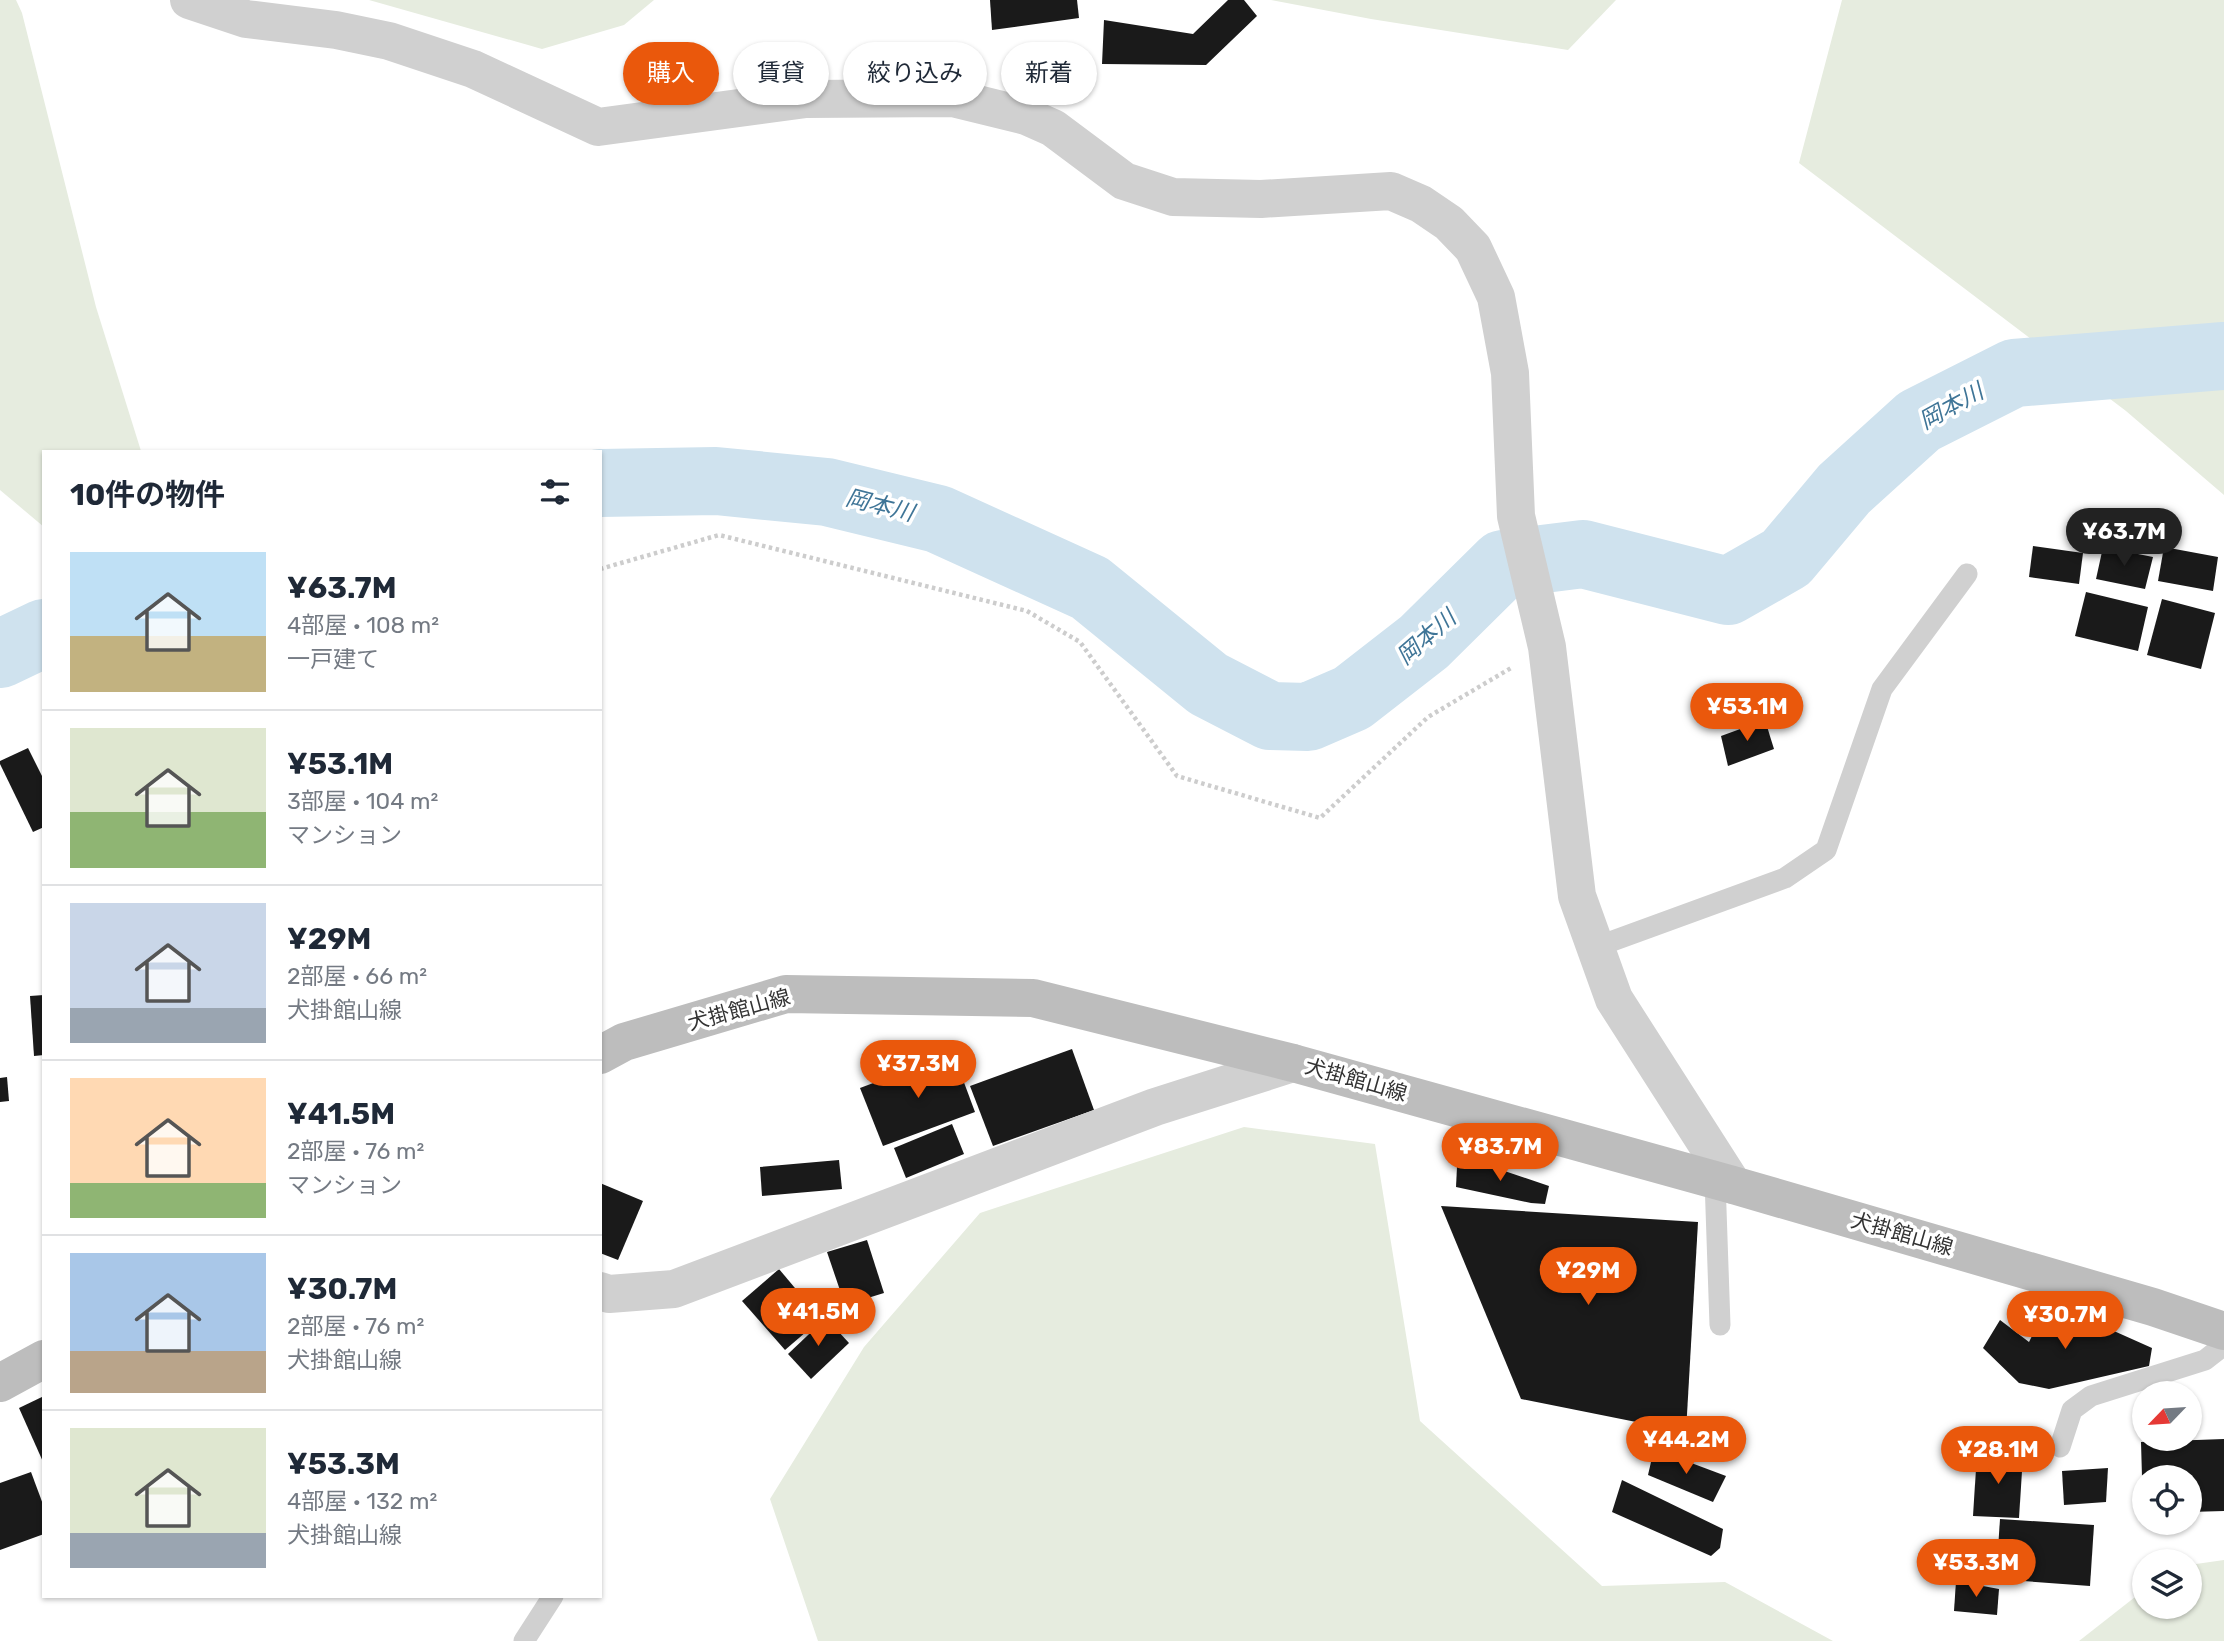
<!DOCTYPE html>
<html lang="ja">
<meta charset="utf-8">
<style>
:root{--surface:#fff;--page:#f2f2f3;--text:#1f2937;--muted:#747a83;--line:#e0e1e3;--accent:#ea580c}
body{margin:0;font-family:Rubik,"Noto Sans JP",sans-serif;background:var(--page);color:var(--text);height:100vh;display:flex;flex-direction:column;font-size:26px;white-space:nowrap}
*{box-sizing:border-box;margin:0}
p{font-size:23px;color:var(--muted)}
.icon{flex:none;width:38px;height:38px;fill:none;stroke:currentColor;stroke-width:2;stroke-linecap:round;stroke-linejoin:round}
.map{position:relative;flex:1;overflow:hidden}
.panel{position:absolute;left:42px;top:450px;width:560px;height:1148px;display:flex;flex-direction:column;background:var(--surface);border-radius:0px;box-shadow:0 2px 5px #0004}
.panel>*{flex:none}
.top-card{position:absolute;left:623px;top:42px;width:665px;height:63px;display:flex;gap:14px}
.needle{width:46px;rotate:245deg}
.tools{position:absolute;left:2132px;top:1381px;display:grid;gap:14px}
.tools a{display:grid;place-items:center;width:70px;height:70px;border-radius:50%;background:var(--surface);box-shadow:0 2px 5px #0004;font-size:35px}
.price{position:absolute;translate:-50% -60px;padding:0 16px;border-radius:24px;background:var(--accent);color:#fff;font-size:23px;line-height:46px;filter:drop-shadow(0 2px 4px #0008)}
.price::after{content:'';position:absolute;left:50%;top:42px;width:21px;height:16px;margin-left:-10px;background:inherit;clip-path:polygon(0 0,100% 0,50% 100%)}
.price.on{background:#222;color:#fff}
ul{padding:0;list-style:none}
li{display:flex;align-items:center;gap:21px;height:175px;padding:0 28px}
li+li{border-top:2px solid var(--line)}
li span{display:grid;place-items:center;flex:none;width:196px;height:140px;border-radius:0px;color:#555}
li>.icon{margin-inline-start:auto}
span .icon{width:84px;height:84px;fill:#fffc;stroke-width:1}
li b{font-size:30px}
h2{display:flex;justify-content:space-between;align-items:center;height:84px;padding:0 28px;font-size:30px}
.tag{padding:0 24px;border-radius:32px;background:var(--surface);box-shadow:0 2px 5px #0004;font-size:24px;line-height:63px}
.tag.on{background:var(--accent);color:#fff}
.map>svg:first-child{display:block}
.green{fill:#e6ecdf}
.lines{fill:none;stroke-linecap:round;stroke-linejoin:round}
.river{stroke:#cfe2ee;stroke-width:68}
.building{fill:#1a1a1a}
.path{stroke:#cdcdcd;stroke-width:4.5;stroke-dasharray:3.5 3.5;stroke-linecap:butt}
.lane{stroke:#d0d0d0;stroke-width:21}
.street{stroke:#d0d0d0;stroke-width:38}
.secondary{stroke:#bdbdbd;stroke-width:38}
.labels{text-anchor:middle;stroke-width:7;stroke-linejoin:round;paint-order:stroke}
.street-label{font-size:21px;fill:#333;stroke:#fff}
.water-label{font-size:23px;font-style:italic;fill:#3f7597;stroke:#fff}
</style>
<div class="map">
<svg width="2224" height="1641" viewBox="0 0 2224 1641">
<rect width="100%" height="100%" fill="#fff"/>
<g class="green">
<path d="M0,0H16L22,13L96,307L141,451L44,452V527L0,490Z"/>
<path d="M369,0H654L624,25L542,49Z"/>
<path d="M1271,0H1616L1568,50L1371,19Z"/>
<path d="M1842,0H2224V495L2126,411L1799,163Z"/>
<path d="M1244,1127L1375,1144L1420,1421L1602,1586L1725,1582L1833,1641H818L770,1499L864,1347L980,1213Z"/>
<path d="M2224,1560V1641H2079L2144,1590V1606H2189V1565Z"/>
</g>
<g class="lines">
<g class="river">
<path d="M600,483L716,481L827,492L938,519L1090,588L1208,684L1270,716L1308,717L1352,698L1424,642L1503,564L1583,554L1728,591L1786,558L1844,489L1919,421L2014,373L2224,356"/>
<path d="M0,654L44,633"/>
</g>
</g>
<g class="building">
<path d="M990,0H1077L1079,18L992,30Z"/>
<path d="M1228,0H1244L1257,16L1206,65L1102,64L1104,20L1193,34Z"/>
<path d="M2033,546L2083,553L2079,584L2029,577Z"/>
<path d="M2103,547L2153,557L2145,589L2096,579Z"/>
<path d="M2164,547L2218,557L2213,591L2158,581Z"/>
<path d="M2086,592L2148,607L2138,651L2075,636Z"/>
<path d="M2162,599L2215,613L2201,669L2147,655Z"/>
<path d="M1765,720L1774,749L1728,766L1721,736Z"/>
<path d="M28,748L44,780V827L33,832L0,764V761Z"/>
<path d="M44,995V1055L34,1056L30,996Z"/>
<path d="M1072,1049L1094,1110L993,1146L970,1086Z"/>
<path d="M953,1053L975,1112L883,1146L860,1088Z"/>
<path d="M7,1077L9,1101L0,1102V1078Z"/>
<path d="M952,1124L964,1154L906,1178L894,1148Z"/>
<path d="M1469,1159L1549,1186L1545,1204L1531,1203L1456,1187L1457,1167Z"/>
<path d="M839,1160L842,1189L762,1196L760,1167Z"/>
<path d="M600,1183L643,1201L618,1260L600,1253Z"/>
<path d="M1441,1206L1698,1222L1686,1432L1521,1399Z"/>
<path d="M867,1240L884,1293L845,1305L827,1252Z"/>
<path d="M779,1269L821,1319L785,1350L742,1301Z"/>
<path d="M2049,1302L2152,1348L2149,1366L2049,1389L2019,1383L1983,1348L2000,1320L2029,1342Z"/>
<path d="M826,1318L849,1343L811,1379L788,1354Z"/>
<path d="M44,1396V1464L19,1408Z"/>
<path d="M2224,1439V1511L2189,1512V1477H2142L2141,1442Z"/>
<path d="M1654,1449L1726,1476L1713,1502L1648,1475Z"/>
<path d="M1977,1453L2023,1456L2019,1518L1973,1516Z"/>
<path d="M2108,1468L2106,1502L2064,1505L2062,1471Z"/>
<path d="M31,1472L44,1507V1534L0,1550V1483Z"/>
<path d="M1622,1480L1723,1529L1720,1548L1711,1556L1612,1512Z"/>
<path d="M2000,1519L2094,1525L2090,1586L1996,1579Z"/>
<path d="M1956,1581L1999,1589L1997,1615L1954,1611Z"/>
</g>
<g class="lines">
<path class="path" d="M600,569L719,535L1027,611L1080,642L1177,776L1320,818L1428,717L1511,668"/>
<g class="lane">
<path d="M1596,947L1785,878L1826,850L1882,689L1967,574"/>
<path d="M1715,1180L1720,1325"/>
<path d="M2060,1447L2072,1410L2091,1396L2205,1360L2224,1345"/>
<path d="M524,1641L553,1596"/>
</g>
<g class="street">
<path d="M189,0L246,19L336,30L389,41L473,69L598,127L806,99L953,98L1026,116L1053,128L1124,181L1173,197L1261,199L1391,191L1421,204L1449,223L1473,248L1496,297L1510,373L1516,516L1547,647L1577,896L1614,999L1733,1185"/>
<path d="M600,1291L609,1294L674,1289L1155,1107L1293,1063"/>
</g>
<g class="secondary">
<path d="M600,1055L624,1042L786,994L1033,998L1293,1063L1733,1185L2153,1307L2224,1331"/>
<path d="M0,1383L44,1359"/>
</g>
</g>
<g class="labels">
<g class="street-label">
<text transform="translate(739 1010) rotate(-15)" y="7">犬掛館山線</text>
<text transform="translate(1356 1080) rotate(16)" y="7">犬掛館山線</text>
<text transform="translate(1902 1234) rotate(16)" y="7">犬掛館山線</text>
</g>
<g class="water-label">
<text transform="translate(1951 406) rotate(-29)" y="8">岡本川</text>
<text transform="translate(880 505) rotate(14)" y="8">岡本川</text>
<text transform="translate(1426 637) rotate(-41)" y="8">岡本川</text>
</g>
</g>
</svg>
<div class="tools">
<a><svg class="needle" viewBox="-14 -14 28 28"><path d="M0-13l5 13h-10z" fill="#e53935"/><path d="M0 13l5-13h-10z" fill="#747a83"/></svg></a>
<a><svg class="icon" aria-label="locate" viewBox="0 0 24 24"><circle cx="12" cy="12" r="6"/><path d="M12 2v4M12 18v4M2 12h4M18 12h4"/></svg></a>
<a><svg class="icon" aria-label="layers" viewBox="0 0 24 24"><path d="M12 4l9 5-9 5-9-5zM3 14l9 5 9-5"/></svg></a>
</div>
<b class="price on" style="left:2124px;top:568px">¥63.7M</b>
<b class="price" style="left:1747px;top:743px">¥53.1M</b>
<b class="price" style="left:918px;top:1100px">¥37.3M</b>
<b class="price" style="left:1500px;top:1183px">¥83.7M</b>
<b class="price" style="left:1588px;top:1307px">¥29M</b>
<b class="price" style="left:818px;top:1348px">¥41.5M</b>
<b class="price" style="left:2065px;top:1351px">¥30.7M</b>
<b class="price" style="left:1686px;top:1476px">¥44.2M</b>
<b class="price" style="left:1998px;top:1486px">¥28.1M</b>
<b class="price" style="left:1976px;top:1599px">¥53.3M</b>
<div class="top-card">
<a class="tag on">購入</a>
<a class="tag">賃貸</a>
<a class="tag">絞り込み</a>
<a class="tag">新着</a>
</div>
<section class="panel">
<h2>10件の物件<svg class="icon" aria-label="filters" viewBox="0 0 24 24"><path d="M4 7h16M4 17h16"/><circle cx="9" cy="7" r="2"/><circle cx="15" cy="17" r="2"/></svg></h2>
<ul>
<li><span style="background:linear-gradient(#bfe0f5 60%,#c2b280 0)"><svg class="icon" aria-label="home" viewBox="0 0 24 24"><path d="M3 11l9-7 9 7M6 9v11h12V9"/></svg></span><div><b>¥63.7M</b><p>4部屋 · 108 m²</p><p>一戸建て</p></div></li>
<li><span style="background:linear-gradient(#dfe7d0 60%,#8fb573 0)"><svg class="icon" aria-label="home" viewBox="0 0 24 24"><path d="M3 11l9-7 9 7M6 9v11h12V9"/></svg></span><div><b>¥53.1M</b><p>3部屋 · 104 m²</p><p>マンション</p></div></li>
<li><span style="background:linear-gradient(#c9d6e8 75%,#9aa5b1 0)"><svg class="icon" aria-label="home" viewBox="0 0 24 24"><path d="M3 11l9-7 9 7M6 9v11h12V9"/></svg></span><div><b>¥29M</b><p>2部屋 · 66 m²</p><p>犬掛館山線</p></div></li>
<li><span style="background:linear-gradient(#ffd9b3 75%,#8fb573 0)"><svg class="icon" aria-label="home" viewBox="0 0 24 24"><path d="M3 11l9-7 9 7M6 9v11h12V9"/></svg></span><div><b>¥41.5M</b><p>2部屋 · 76 m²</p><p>マンション</p></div></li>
<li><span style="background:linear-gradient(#a9c7e8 70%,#b9a48a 0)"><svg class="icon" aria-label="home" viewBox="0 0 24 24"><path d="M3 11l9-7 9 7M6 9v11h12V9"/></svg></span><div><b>¥30.7M</b><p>2部屋 · 76 m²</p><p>犬掛館山線</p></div></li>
<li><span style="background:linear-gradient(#dfe7d0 75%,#9aa5b1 0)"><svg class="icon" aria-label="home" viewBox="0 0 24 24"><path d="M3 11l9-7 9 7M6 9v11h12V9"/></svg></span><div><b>¥53.3M</b><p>4部屋 · 132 m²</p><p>犬掛館山線</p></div></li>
</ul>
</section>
</div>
